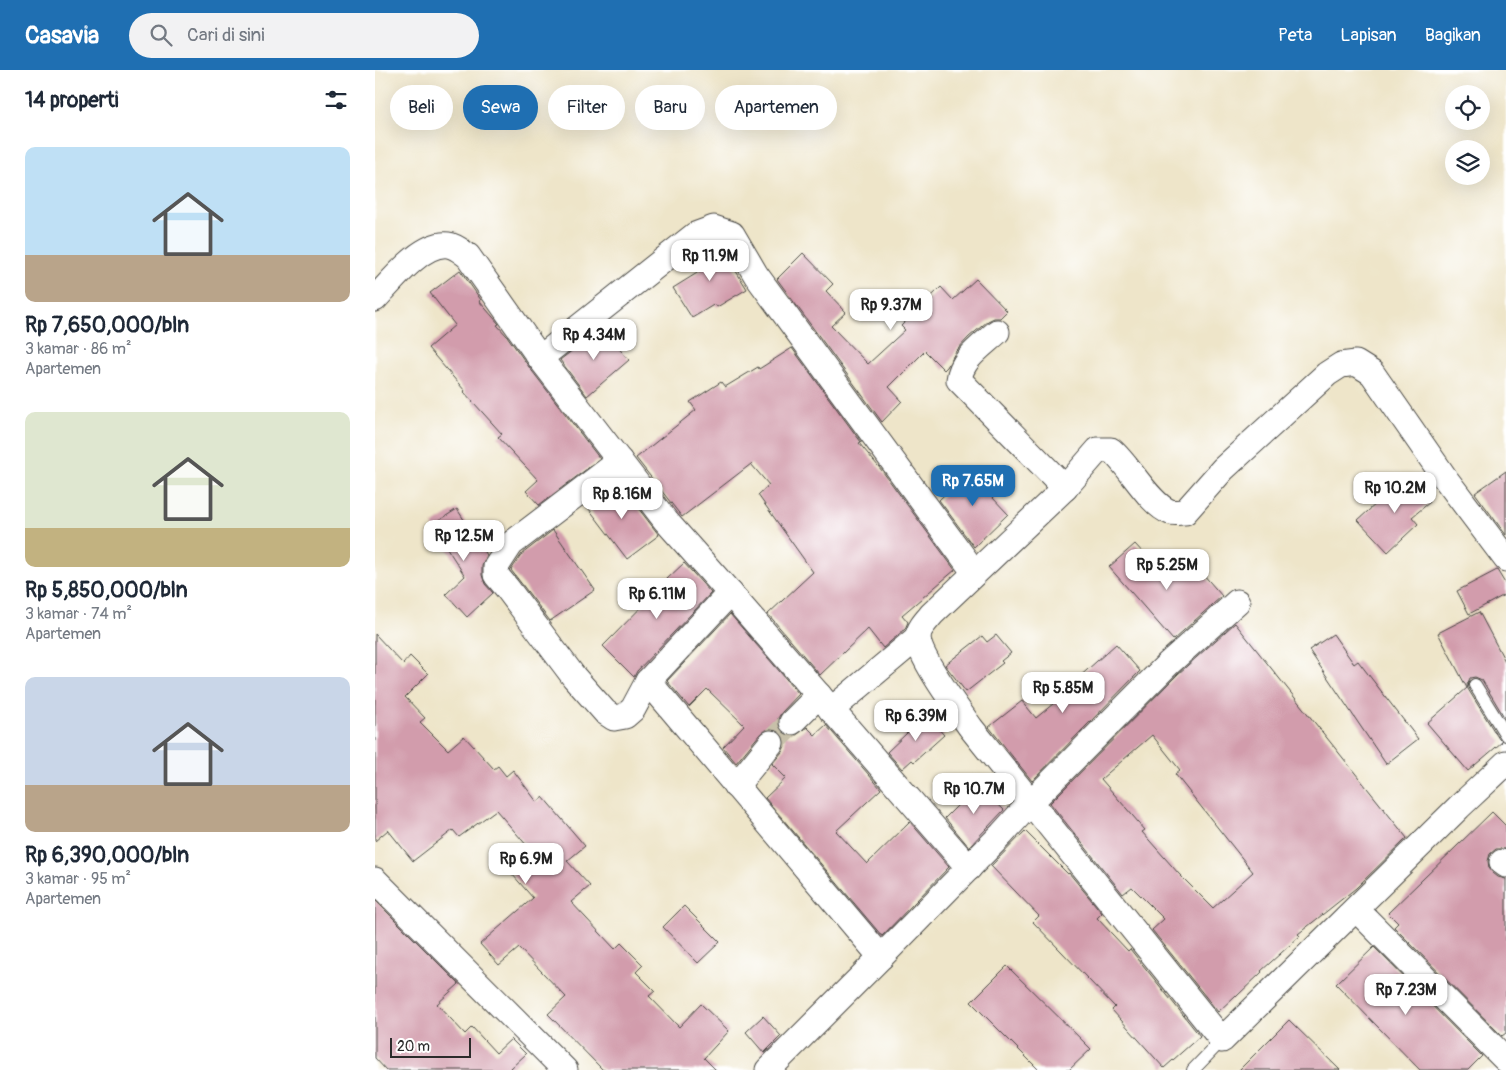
<!DOCTYPE html>
<html lang="id">
<meta charset="utf-8">
<style>
:root{--surface:#fff;--page:#f2f2f3;--text:#1f2937;--muted:#747a83;--accent:#1f6fb2}
body{margin:0;font-family:Pangolin,sans-serif;background:var(--page);color:var(--text);height:100vh;display:flex;flex-direction:column;font-size:19px;white-space:nowrap}
*{box-sizing:border-box;margin:0}
p{font-size:16px;color:var(--muted)}
.icon{flex:none;width:28px;height:28px;fill:none;stroke:currentColor;stroke-width:2;stroke-linecap:round;stroke-linejoin:round}
.map{position:relative;flex:1;overflow:hidden}
.panel{display:flex;flex-direction:column;background:var(--surface);width:375px}
.panel>*{flex:none}
.top-card{position:absolute;left:15px;top:15px;width:475px;height:45px;display:flex;gap:10px}
.fabs{position:absolute;left:1070px;top:15px;display:grid;gap:10px}
.fabs a{display:grid;place-items:center;width:45px;height:45px;border-radius:50%;background:var(--surface);box-shadow:0 5px 20px #0002;font-size:25px}
.scale{position:absolute;left:15px;bottom:12px;width:81px;box-sizing:border-box;padding-left:5px;border:2px solid #2b2b2b;border-top:0;font-size:14px;line-height:18px;white-space:nowrap;color:#2b2b2b;-webkit-text-stroke:4px #fff;paint-order:stroke}
.price{position:absolute;translate:-50% -42px;padding:0 11px;border-radius:10px;background:#fff;color:#222;font-size:16px;line-height:32px;filter:drop-shadow(0 1px 2px #0008)}
.price::after{content:'';position:absolute;left:50%;top:30px;width:15px;height:11px;margin-left:-8px;background:inherit;clip-path:polygon(0 0,100% 0,50% 100%)}
.price.on{background:var(--accent);color:#fff}
ul{padding:0;list-style:none}
li{display:grid;align-content:center;gap:10px;height:265px;padding:0 25px}
li span{display:grid;place-items:center;height:155px;border-radius:10px;color:#555}
li>.icon{margin-inline-start:auto}
span .icon{width:90px;height:90px;fill:#fffc;stroke-width:1}
li b{font-size:21px}
h2{display:flex;justify-content:space-between;align-items:center;height:60px;padding:0 25px;font-size:21px}
.pill{padding:0 18px;border-radius:22px;background:var(--surface);box-shadow:0 5px 20px #0002;font-size:18px;line-height:45px}
.pill.on{background:var(--accent);color:#fff}
header{display:flex;align-items:center;gap:30px;box-sizing:border-box;height:70px;padding:0 25px;background:var(--accent);color:#fff}
header strong{font-size:24px}
nav{display:flex;gap:28px;margin-inline-start:auto;font-size:18px}
.search{width:350px;height:45px;background:var(--page);display:flex;align-items:center;gap:12px;box-sizing:border-box;padding:0 18px;border-radius:28px;color:var(--muted);font-size:19px}
main{display:flex;flex:1;min-height:0}
.map>svg:first-child{display:block}
.building{fill:#d29cac;fill-rule:evenodd}
.lines{fill:none;stroke-linecap:round;stroke-linejoin:round}
.minor-tunnel{stroke:#c7c0a9;stroke-width:25;stroke-dasharray:25 12;stroke-linecap:butt}
.service-casing{stroke:#484743;stroke-width:14}
.minor-casing{stroke:#484743;stroke-width:27}
.service{stroke:#fff;stroke-width:12}
.minor{stroke:#fff;stroke-width:25}
</style>
<header>
<strong>Casavia</strong>
<div class="search"><svg class="icon" aria-label="search" viewBox="0 0 24 24"><circle cx="10" cy="10" r="6"/><path d="M15 15l6 6"/></svg>Cari di sini</div>
<nav><a>Peta</a><a>Lapisan</a><a>Bagikan</a></nav>
</header>
<main>
<section class="panel">
<h2>14 properti<svg class="icon" aria-label="filters" viewBox="0 0 24 24"><path d="M4 7h16M4 17h16"/><circle cx="9" cy="7" r="2"/><circle cx="15" cy="17" r="2"/></svg></h2>
<ul>
<li><span style="background:linear-gradient(#bfe0f5 70%,#b9a48a 0)"><svg class="icon" aria-label="home" viewBox="0 0 24 24"><path d="M3 11l9-7 9 7M6 9v11h12V9"/></svg></span><div><b>Rp 7,650,000/bln</b><p>3 kamar · 86 m²</p><p>Apartemen</p></div></li>
<li><span style="background:linear-gradient(#dfe7d0 75%,#c2b280 0)"><svg class="icon" aria-label="home" viewBox="0 0 24 24"><path d="M3 11l9-7 9 7M6 9v11h12V9"/></svg></span><div><b>Rp 5,850,000/bln</b><p>3 kamar · 74 m²</p><p>Apartemen</p></div></li>
<li><span style="background:linear-gradient(#c9d6e8 70%,#b9a48a 0)"><svg class="icon" aria-label="home" viewBox="0 0 24 24"><path d="M3 11l9-7 9 7M6 9v11h12V9"/></svg></span><div><b>Rp 6,390,000/bln</b><p>3 kamar · 95 m²</p><p>Apartemen</p></div></li>
</ul>
</section>
<div class="map">
<svg width="1131" height="1000" viewBox="0 0 1131 1000">
<rect width="100%" height="100%" fill="#fff"/>
<filter id="ink" filterUnits="userSpaceOnUse"><feTurbulence type="fractalNoise" baseFrequency=".02" numOctaves="2"/><feDisplacementMap in="SourceGraphic" scale="10" xChannelSelector="R" yChannelSelector="G"/><feConvolveMatrix kernelMatrix="1 2 1 2 8 2 1 2 1" color-interpolation-filters="sRGB"/></filter>
<filter id="wash" filterUnits="userSpaceOnUse"><feTurbulence type="fractalNoise" baseFrequency=".0096" numOctaves="4" result="noise"/><feDisplacementMap in="SourceGraphic" scale="20" xChannelSelector="R" yChannelSelector="G"/><feGaussianBlur stdDeviation="1.12" result="paint"/><feColorMatrix in="noise" values="0 0 0 0 0 0 0 0 0 0 0 0 0 0 0 0 0 1.4 0 .05"/><feComposite in="paint" operator="in"/></filter>
<g filter="url(#wash)">
<rect width="100%" height="100%" fill="#eee5c9"/>
<g id="blocks">
<g class="building">
<path d="M339,173L347,187L351,185L372,219L342,237L340,234L317,248L298,218L327,200L318,185L331,176Z"/>
<path d="M428,183L458,214L451,221L471,242L456,256L493,294L530,260L526,256L566,217L578,230L601,209L632,241L625,248H619L613,251L594,267L581,281L572,297L569,300L550,281L514,317L527,331L507,352L402,209Z"/>
<path d="M85,200L106,230L104,231L124,254L122,255L132,266L154,297L225,389L164,435L151,421L163,410L123,367L127,364L89,322L90,321L53,278L80,255L55,223Z"/>
<path d="M226,258L254,290L212,326L185,290Z"/>
<path d="M417,278L486,372L484,373L508,402L580,500L527,545L533,552L530,559L508,578L493,559L445,605L393,544L438,502L383,425L394,415L376,394L307,447L261,388L321,340L315,332L346,312L350,317L383,297L384,299Z"/>
<path d="M596,399L620,424L617,427L633,444L599,477L564,430Z"/>
<path d="M1131,401V465L1100,423Z"/>
<path d="M1031,407L1055,432L1037,447L1043,454L1013,482L983,450Z"/>
<path d="M242,411L284,465L252,489L211,435Z"/>
<path d="M82,439L112,485L107,496V505L110,514L118,523L92,547L71,524L90,506L57,455Z"/>
<path d="M178,460L220,520L175,551L136,500L147,484Z"/>
<path d="M760,474L792,509L815,489L847,526L798,570L734,497Z"/>
<path d="M309,493L336,523L262,601L259,607L228,576L293,510L292,509Z"/>
<path d="M1122,500L1131,515V524L1094,544L1082,521Z"/>
<path d="M1104,542L1131,593V650L1107,610L1100,607L1095,608L1092,615L1093,619L1124,669L1127,672L1093,701L1052,653L1092,618L1063,563Z"/>
<path d="M355,544L424,624L407,642L403,648V655L407,662L413,666H420L432,657L440,665L451,655L506,719L461,761L492,794L535,752L574,797L507,866L390,728L411,708L397,694L407,682L410,676V668L405,662L398,659L390,660L385,664L361,693L348,677L369,655L332,619L314,637L292,611Z"/>
<path d="M860,553L1032,768L981,818L923,864L925,866L886,901L887,902L862,926L861,925L843,942L777,860L789,849L757,817L748,824L675,733L803,604ZM777,665L805,700L800,704L878,802L838,838L804,804L767,762L770,760L726,709Z"/>
<path d="M0,564L28,594L35,586L53,604L30,627L50,648L45,652L73,680L89,666L119,699L123,696L131,706L138,700L162,732L168,727L210,776L192,791L215,816L196,832L240,879L246,873L268,895L261,902L280,921L274,926L304,957L326,934L354,961L329,988L341,1000H228L173,944L191,927L144,878L124,895L105,874L158,828L137,804L160,785L121,740L84,767L78,760L38,791L13,760L0,771Z"/>
<path d="M958,564L979,594L983,591L1043,669L1011,694L934,580Z"/>
<path d="M621,565L636,583L626,591L628,593L591,622L570,595L607,566L612,572Z"/>
<path d="M741,574L765,601L657,711L614,657L647,631L661,648L696,619L693,617Z"/>
<path d="M551,645L569,665L539,692L537,690L527,699L512,682Z"/>
<path d="M603,715L629,740L594,777L570,748Z"/>
<path d="M1117,742L1131,756V779H1121L1115,784L1113,791L1114,798L1118,803L1123,807L1131,809V963L1127,966L1019,857L1023,853L1013,843Z"/>
<path d="M650,761L693,804L694,803L727,843L722,848L753,881L755,879L825,966L789,998L737,940L740,937L658,852L664,846L616,796Z"/>
<path d="M0,830L84,914L62,934L90,964L97,957L121,983L136,969L151,984L136,998L138,1000H11L0,988Z"/>
<path d="M309,836L345,872L323,893L288,857Z"/>
<path d="M999,877L1107,986L1093,1000H1045L961,914Z"/>
<path d="M632,896L716,979L694,1000H664L596,932Z"/>
<path d="M388,946L406,966L389,983L371,962Z"/>
<path d="M914,950L965,1000H864Z"/>
</g>
</g>
</g>
<g filter="url(#ink)">
<use href="#blocks" fill-opacity="0" stroke="#484743" stroke-width="1"/>
<g class="lines">
<path class="minor-tunnel" d="M396,673L417,652"/>
<defs>
<g id="service">
<path d="M1100,615L1131,665"/>
<path d="M818,1000L847,970"/>
</g>
<g id="minor">
<path d="M0,229C17,211 47,172 73,175C81,176 87,182 93,186L165,288L291,451L355,523L594,798"/>
<path d="M622,262C607,276 586,289 584,310L690,418"/>
<path d="M165,288L320,165L339,158L357,164L381,205L600,503"/>
<path d="M245,391L136,474L121,497V505L132,518L199,607L230,642L239,648L250,646L258,639L273,611L355,523"/>
<path d="M1131,489L1070,408L997,303L981,293L966,295L952,304L848,399L810,442C805,442 799,443 795,442C775,435 754,395 736,380H723L690,418L557,544C552,550 543,559 543,567C543,586 584,641 596,658L847,970L1084,737L1131,693"/>
<path d="M273,611L506,887"/>
<path d="M456,640L543,567"/>
<path d="M417,652L444,625"/>
<path d="M361,716L396,673"/>
<path d="M1127,792L1131,795"/>
<path d="M0,810L190,1000"/>
<path d="M981,839L1131,990"/>
<path d="M393,1000L506,887L627,764L656,732L793,594L862,532"/>
</g>
</defs>
<use href="#service" class="service-casing"/>
<use href="#minor" class="minor-casing"/>
<use href="#service" class="service"/>
<use href="#minor" class="minor"/>
</g>
</g>
</svg>
<div class="fabs">
<a><svg class="icon" aria-label="locate" viewBox="0 0 24 24"><circle cx="12" cy="12" r="6"/><path d="M12 2v4M12 18v4M2 12h4M18 12h4"/></svg></a>
<a><svg class="icon" aria-label="layers" viewBox="0 0 24 24"><path d="M12 4l9 5-9 5-9-5zM3 14l9 5 9-5"/></svg></a>
</div>
<div class="scale">20 m</div>
<b class="price" style="left:335px;top:212px">Rp 11.9M</b>
<b class="price" style="left:516px;top:261px">Rp 9.37M</b>
<b class="price" style="left:219px;top:291px">Rp 4.34M</b>
<b class="price on" style="left:598px;top:437px">Rp 7.65M</b>
<b class="price" style="left:1020px;top:444px">Rp 10.2M</b>
<b class="price" style="left:247px;top:450px">Rp 8.16M</b>
<b class="price" style="left:89px;top:492px">Rp 12.5M</b>
<b class="price" style="left:792px;top:521px">Rp 5.25M</b>
<b class="price" style="left:282px;top:550px">Rp 6.11M</b>
<b class="price" style="left:688px;top:644px">Rp 5.85M</b>
<b class="price" style="left:541px;top:672px">Rp 6.39M</b>
<b class="price" style="left:599px;top:745px">Rp 10.7M</b>
<b class="price" style="left:151px;top:815px">Rp 6.9M</b>
<b class="price" style="left:1031px;top:946px">Rp 7.23M</b>
<div class="top-card">
<a class="pill">Beli</a>
<a class="pill on">Sewa</a>
<a class="pill">Filter</a>
<a class="pill">Baru</a>
<a class="pill">Apartemen</a>
</div>
</div>
</main>
